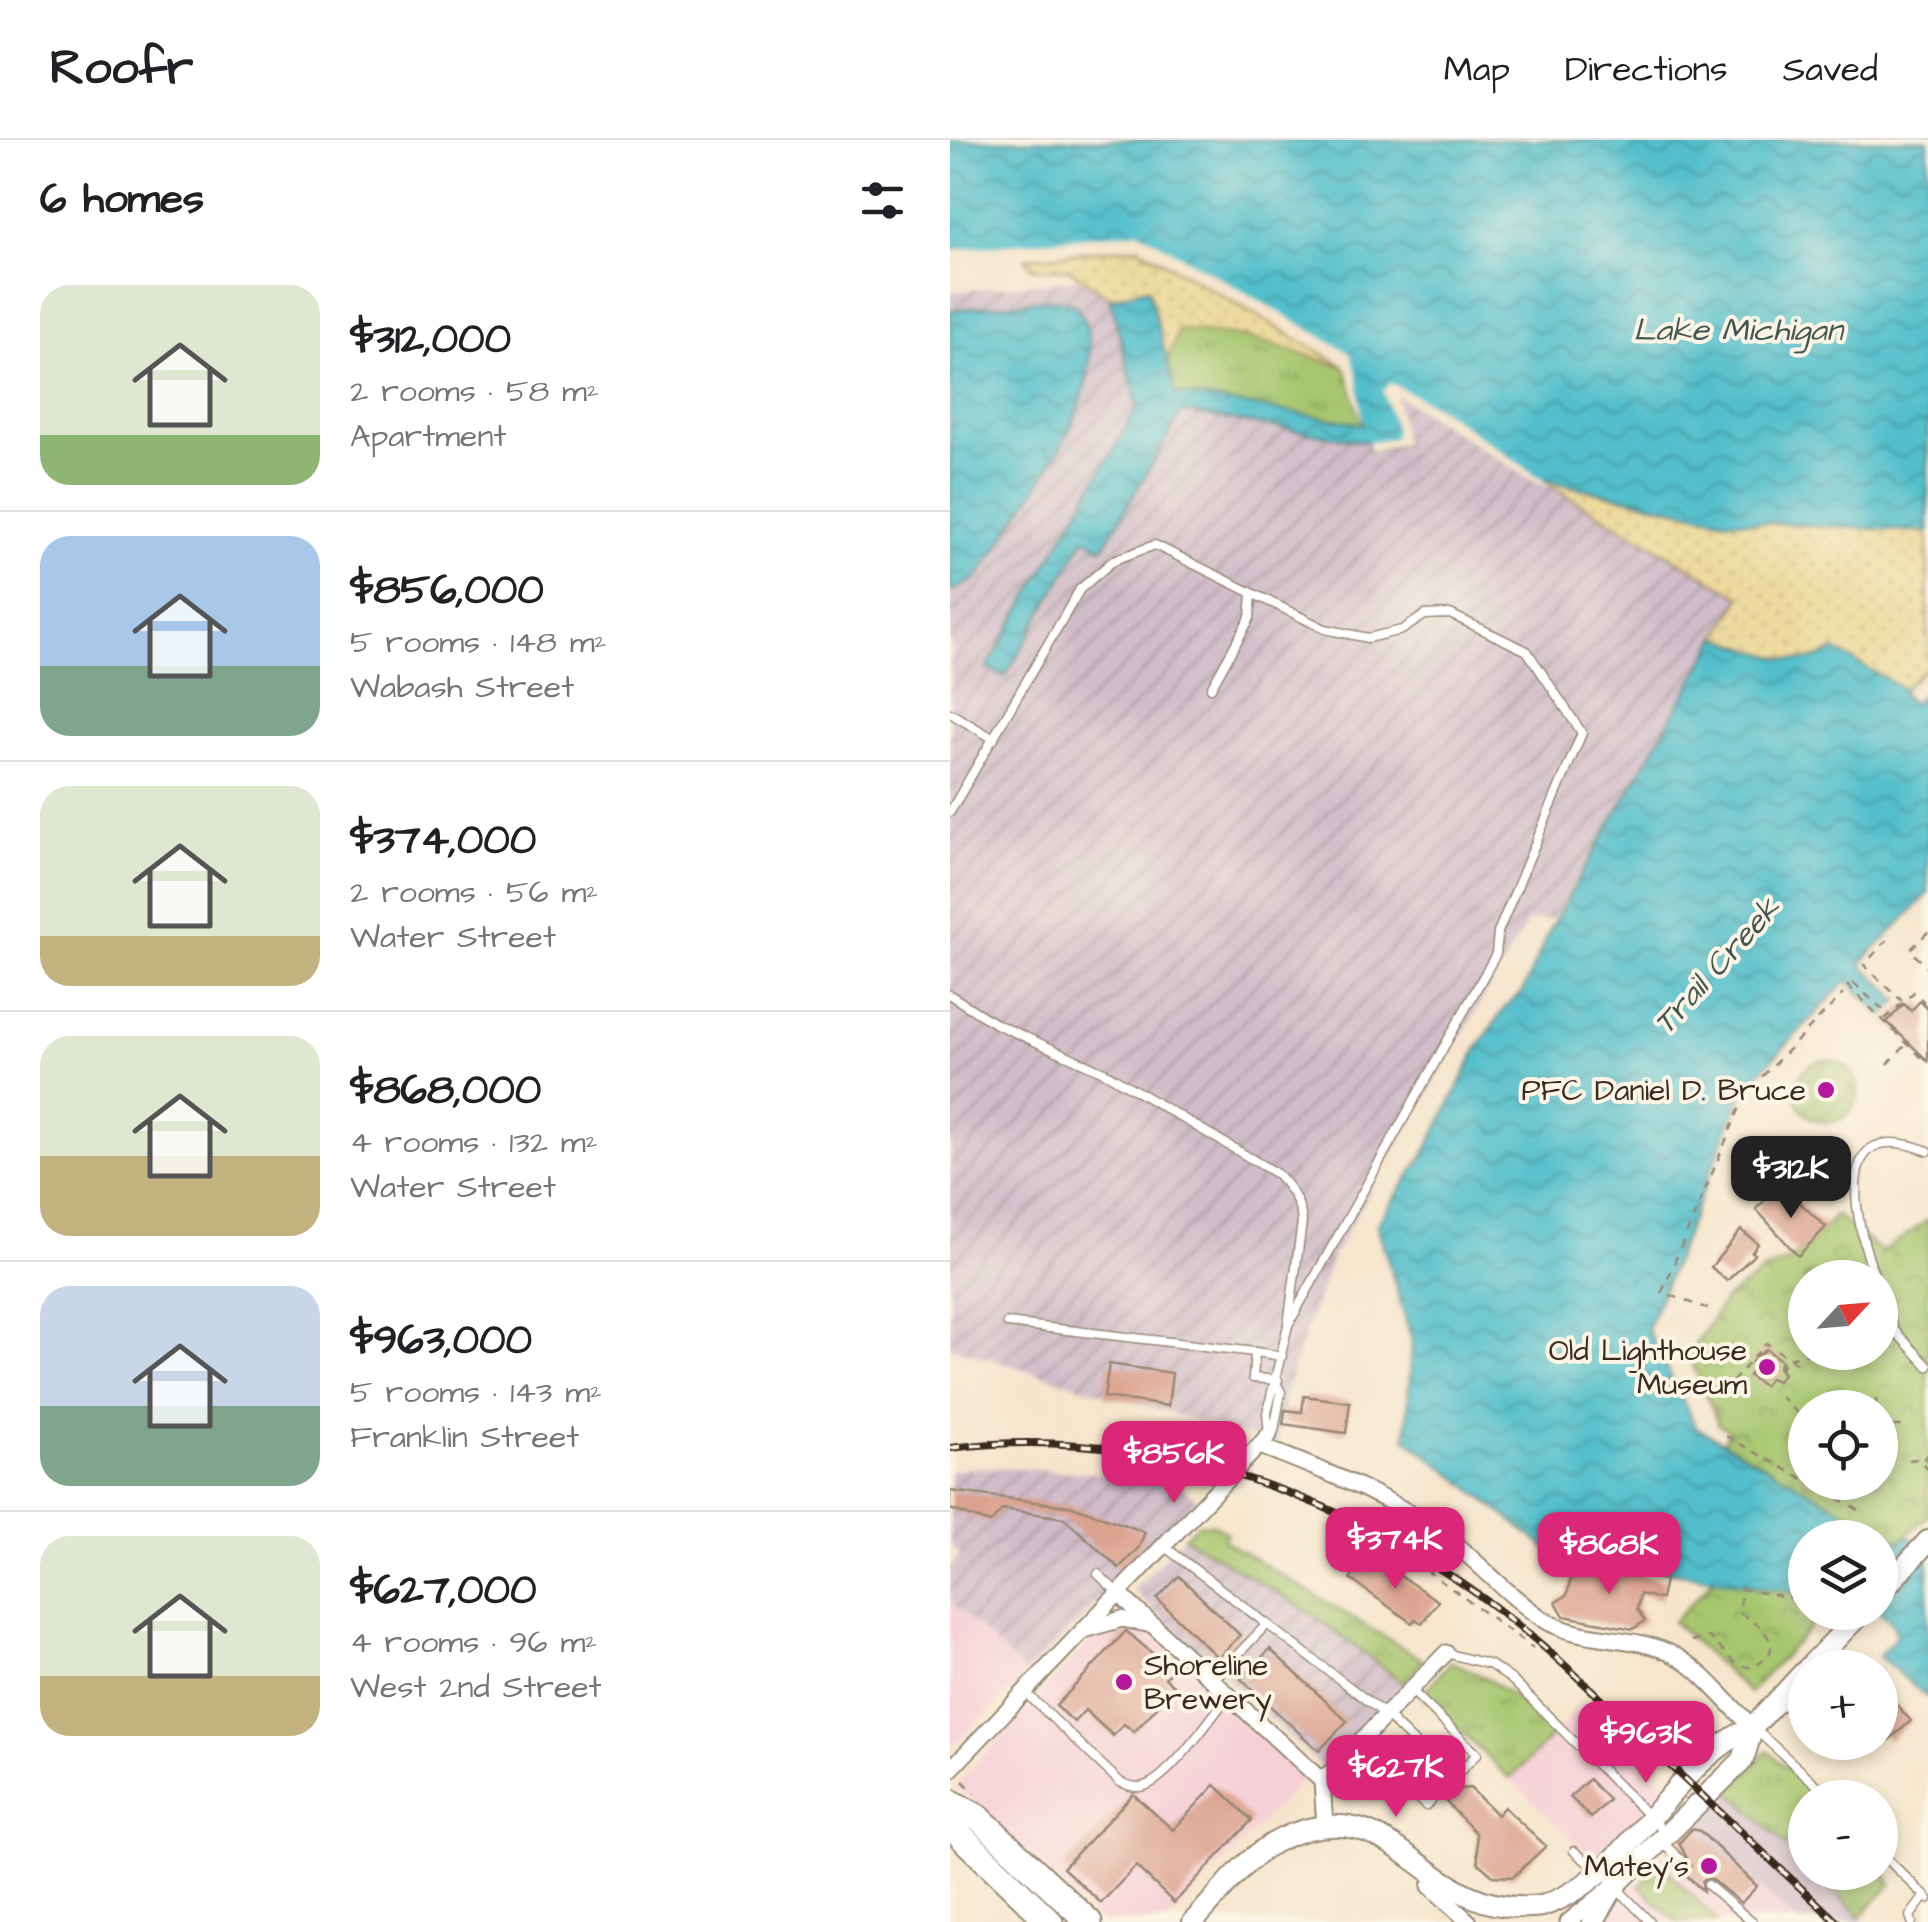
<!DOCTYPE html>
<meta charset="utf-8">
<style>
:root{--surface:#fff;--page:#f2f2f2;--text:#202124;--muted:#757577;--line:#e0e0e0;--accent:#db2777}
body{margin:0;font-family:"Architects Daughter",sans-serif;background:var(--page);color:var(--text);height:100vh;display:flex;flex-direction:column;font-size:38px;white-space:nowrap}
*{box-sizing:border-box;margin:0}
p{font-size:32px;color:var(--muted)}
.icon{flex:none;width:55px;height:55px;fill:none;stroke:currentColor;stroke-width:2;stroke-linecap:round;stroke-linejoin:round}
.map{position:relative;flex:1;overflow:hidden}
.side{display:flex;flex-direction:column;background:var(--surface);width:950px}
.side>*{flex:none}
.needle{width:65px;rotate:64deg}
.fabs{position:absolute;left:838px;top:1120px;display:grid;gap:20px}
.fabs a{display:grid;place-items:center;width:110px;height:110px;border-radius:50%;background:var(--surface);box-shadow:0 5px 15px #0003;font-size:50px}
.price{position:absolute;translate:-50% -85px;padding:0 22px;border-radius:20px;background:var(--accent);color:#fff;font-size:32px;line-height:65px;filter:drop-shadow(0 2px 5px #0008)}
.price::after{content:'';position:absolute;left:50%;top:60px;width:30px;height:22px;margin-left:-15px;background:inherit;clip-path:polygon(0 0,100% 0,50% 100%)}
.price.current{background:#222;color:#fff}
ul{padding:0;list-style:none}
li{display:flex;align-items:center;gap:30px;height:250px;padding:0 40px}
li+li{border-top:2px solid var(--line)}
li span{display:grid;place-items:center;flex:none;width:280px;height:200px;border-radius:30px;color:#555}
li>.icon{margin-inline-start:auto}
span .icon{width:120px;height:120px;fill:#fffc;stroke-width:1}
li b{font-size:42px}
h2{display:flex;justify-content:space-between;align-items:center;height:120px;padding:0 40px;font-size:42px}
header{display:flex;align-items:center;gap:60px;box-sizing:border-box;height:140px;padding:0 50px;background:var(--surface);border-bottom:2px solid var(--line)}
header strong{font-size:48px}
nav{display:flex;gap:55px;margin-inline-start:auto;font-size:35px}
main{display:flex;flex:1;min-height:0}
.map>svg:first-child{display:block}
.built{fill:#f6cfd7}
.industrial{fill:url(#industrial-furrows)}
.railway{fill:#d1bdc9}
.grass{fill:url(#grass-tufts);stroke:#717846;stroke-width:2.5}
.sand{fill:url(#sand-dots);stroke:#94825e;stroke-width:2.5}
.park{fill:url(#park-crowns);stroke:#717846;stroke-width:2.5;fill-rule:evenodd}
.garden{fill:url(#garden-furrows);stroke:#717846;stroke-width:2.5}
.water{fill:url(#water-waves);stroke:#467475;stroke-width:2.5}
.pier{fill:#f6e5cc}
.building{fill:#dba28e}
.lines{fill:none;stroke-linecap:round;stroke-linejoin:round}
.service-casing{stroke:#988875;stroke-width:11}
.minor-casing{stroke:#988875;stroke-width:19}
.tertiary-casing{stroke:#988875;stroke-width:24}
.primary-casing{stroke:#988875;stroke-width:29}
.path{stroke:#988875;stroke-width:2.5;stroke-dasharray:8 8;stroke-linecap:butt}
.service{stroke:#fff;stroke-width:8}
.minor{stroke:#fff;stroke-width:15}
.tertiary{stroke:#fff;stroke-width:20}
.primary{stroke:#fff;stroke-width:25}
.rail-casing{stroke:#3b2a1e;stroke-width:8}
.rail{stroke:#fcf5e5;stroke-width:4;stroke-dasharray:11;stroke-linecap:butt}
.poi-dot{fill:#b5179e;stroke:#fcf5e5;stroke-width:4}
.labels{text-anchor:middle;stroke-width:8;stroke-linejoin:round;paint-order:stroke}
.poi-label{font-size:30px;fill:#3b2a1e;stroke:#fcf5e5;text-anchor:end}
.water-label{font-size:32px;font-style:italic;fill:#425752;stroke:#fcf5e5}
</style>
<header>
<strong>Roofr</strong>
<nav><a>Map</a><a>Directions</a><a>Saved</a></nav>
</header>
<main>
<section class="side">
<h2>6 homes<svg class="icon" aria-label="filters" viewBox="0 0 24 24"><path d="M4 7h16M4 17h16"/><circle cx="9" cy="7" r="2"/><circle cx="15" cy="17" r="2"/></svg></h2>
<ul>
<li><span style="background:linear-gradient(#dfe7d0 75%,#8fb573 0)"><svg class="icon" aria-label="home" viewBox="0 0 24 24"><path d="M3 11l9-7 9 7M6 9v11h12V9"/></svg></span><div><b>$312,000</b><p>2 rooms · 58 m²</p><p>Apartment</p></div></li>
<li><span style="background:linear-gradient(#a9c7e8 65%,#7fa58c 0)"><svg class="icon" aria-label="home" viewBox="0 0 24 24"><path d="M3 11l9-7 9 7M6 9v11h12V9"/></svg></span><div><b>$856,000</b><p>5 rooms · 148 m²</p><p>Wabash Street</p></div></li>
<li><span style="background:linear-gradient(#dfe7d0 75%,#c2b280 0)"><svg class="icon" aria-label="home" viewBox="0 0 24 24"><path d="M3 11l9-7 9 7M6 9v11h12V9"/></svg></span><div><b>$374,000</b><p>2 rooms · 56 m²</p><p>Water Street</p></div></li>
<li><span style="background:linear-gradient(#dfe7d0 60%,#c2b280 0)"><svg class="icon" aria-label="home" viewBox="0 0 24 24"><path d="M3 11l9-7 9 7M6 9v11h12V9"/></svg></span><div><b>$868,000</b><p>4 rooms · 132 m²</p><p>Water Street</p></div></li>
<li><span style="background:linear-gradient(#c9d6e8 60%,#7fa58c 0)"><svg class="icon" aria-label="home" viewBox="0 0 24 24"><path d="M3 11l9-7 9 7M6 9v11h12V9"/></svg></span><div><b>$963,000</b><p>5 rooms · 143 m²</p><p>Franklin Street</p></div></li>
<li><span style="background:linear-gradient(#dfe7d0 70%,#c2b280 0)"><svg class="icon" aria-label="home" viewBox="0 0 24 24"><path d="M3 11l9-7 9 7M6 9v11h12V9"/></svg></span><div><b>$627,000</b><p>4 rooms · 96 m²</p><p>West 2nd Street</p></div></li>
</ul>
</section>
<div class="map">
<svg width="978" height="1782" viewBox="0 0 978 1782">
<defs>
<pattern id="industrial-furrows" width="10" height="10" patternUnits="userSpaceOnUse" patternTransform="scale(2.5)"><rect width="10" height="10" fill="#d1bdc9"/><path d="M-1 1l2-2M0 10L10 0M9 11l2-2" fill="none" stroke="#ab9aa3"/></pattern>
<pattern id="grass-tufts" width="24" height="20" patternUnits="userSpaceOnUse" patternTransform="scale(2.5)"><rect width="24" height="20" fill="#a7c66e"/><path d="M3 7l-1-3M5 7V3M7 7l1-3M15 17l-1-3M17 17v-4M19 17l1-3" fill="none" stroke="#89a15a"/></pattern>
<pattern id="sand-dots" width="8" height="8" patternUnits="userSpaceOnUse" patternTransform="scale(2.5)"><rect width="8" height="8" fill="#eeda9e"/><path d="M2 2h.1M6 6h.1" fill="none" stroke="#cdbb88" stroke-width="1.8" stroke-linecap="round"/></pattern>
<pattern id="park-crowns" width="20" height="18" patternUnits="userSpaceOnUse" patternTransform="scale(2.5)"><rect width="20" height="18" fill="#a7c66e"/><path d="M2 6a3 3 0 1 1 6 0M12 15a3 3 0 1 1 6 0" fill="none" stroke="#89a15a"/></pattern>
<pattern id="garden-furrows" width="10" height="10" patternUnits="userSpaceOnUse" patternTransform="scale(2.5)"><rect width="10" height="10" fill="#a7c66e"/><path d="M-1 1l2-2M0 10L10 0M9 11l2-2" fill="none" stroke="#89a15a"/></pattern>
<pattern id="water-waves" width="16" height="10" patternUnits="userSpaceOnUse" patternTransform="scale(2.5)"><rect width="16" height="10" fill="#52bfcc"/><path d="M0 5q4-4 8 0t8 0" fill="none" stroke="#459ba5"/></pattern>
</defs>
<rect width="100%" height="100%" fill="#fcf5e5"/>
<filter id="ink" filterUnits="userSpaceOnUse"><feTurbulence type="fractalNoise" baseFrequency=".01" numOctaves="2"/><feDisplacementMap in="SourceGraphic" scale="20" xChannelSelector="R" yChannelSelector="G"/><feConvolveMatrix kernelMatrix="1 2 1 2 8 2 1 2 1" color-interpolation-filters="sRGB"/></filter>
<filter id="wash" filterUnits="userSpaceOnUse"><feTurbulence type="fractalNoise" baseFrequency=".0048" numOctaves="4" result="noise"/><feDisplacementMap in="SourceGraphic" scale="40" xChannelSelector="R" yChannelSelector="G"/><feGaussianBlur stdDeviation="2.25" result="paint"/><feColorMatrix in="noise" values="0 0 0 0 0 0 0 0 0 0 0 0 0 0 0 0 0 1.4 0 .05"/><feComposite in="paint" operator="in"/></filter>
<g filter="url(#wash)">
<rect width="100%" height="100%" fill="#f6e5cc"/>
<g class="built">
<path d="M0,1461L77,1534L0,1608Z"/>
<path d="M172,1467L353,1638L217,1782H151L6,1645Z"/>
<path d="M633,1563L718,1648L646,1721L560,1639Z"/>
<path d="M741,1683L847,1782H768L708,1721Z"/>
<path d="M686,1742L710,1764L727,1782H653Z"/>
</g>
<g class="industrial">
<path d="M128,139L160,158L198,148L413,285L420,312L439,252L447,249L791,457L603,779L578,781L382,1117L337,1245L327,1305L0,1207V152Z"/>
<path d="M34,1327L163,1334L227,1343L248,1360L77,1534L0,1461V1427L11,1415L0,1404V1331Z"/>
<path d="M234,1397L361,1473L453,1543L380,1624L371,1626L183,1450Z"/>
</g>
<path class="railway" d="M779,1650L855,1724V1732L864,1733L917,1782H847L745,1687Z"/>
<g class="grass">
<path d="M274,179L396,227L413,285L226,254L206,181Z"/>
<path d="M248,1384L264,1385L277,1393L273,1400L473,1520L453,1543L361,1473L234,1397Z"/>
<path d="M501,1522C542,1537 573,1563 605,1592L560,1639L472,1554Z"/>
<path d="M818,1611L868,1657L855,1658V1724L779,1650Z"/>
<path d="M710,1723L768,1782H727L690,1746Z"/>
<path d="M930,1725L942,1744L911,1776L864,1733L930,1732Z"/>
</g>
<g class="sand">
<path d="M188,107L396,227L296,197L229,189L217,222L197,149L160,158L119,129L82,128L76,118Z"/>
<path d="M262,115L978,210V526L953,549L905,522L867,530L760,511L791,457L589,339Z"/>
</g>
<g class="park">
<path d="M886,1075L932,1112L978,1080V1376L949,1402L773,1302L779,1290L769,1285L739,1215L775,1159L814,1131L848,1116ZM855,1138H930V1212H855ZM855,1268H930V1342H855Z"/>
<path d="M767,1436L855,1454V1472L874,1473L799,1553L723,1482Z"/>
</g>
<circle class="garden" cx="877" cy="951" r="31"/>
<g class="water">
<path d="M0,0H978V392L776,380L589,339L447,249L439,253L454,303L420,312L417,302L232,272L153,408L135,398L55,537L37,528L188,267L160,158L198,148L226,254L413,284L398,222L192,98L0,117Z"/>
<path d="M101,159C123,159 131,167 137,189C155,264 79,355 42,417L26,439L0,452V170Z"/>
<path d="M768,497C804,509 850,534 885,510L953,549L952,554L962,564L978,549V754L911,824L949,860L934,876L897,841L794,949L697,1189L746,1287L949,1402L958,1396L978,1409V1558L929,1516L946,1496L943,1483L930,1472V1398H855V1454L600,1411L456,1298L462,1201L427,1084L476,1012L528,908L556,866L572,853L601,787Z"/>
</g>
<g class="pier">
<path d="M189,91L400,213L407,233L413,285L396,226L191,103L0,122V110Z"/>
<path d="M441,243L492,270L603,347L587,343L446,255L454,303L420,312L417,302L443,298L445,289L433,251Z"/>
</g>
<g id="blocks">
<g class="building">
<path d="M970,861L978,869V921L937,882L954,864L961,871Z"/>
<path d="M824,1051L838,1060H847L876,1087L848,1116L806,1069Z"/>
<path d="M791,1090L808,1104L802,1112L805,1114L777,1141L761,1127Z"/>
<path d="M816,1209L832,1221L828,1227L833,1234L827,1241L820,1238L814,1246L799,1236L806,1225L802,1222Z"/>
<path d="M159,1224L222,1233L218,1266L154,1257Z"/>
<path d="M354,1256L400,1262L396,1293L333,1284L335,1270L352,1272Z"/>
<path d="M0,1351L125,1367L195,1392L189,1407L169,1428L114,1378L53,1369L40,1383L0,1369Z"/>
<path d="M411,1422L444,1432L488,1461L472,1483L465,1479L462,1483L400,1439Z"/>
<path d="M654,1426L715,1440L711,1459L690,1454L687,1469L695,1481L683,1489L614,1476L606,1462L617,1455L623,1429L652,1436Z"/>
<path d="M229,1436L290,1495L268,1518L207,1459Z"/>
<path d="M176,1491L222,1530L215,1538L225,1547L184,1592L174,1584L163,1596L135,1570L124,1582L106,1566Z"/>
<path d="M320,1509L397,1581L369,1611L291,1539Z"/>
<path d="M930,1547L961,1581L939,1600L930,1590Z"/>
<path d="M639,1639L659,1660L641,1678L620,1657Z"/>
<path d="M265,1645L302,1680L224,1763L186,1726L151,1763L113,1728L183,1654L223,1690Z"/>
<path d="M520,1648L547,1675L554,1667L596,1706L563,1737L543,1736L528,1723L526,1693L496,1662L511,1649Z"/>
<path d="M742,1689L750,1691L807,1746L791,1763L760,1738L752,1741L753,1751L730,1729L741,1726L729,1703Z"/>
</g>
</g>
</g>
<g filter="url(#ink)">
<use href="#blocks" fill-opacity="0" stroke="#988875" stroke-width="2.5"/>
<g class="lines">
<defs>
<g id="service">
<path d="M261,548L300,478L302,455"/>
<path d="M0,573L44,599"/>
<path d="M0,672L130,449L164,420L205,405L375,489L418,498L452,490L475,475L500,474L577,511L632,593L548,792L546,814L338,1185"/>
<path d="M0,855L44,883L156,933L327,1034C341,1049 350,1061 352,1082L338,1185L317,1273L319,1295"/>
<path d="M925,1138C906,1083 877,972 978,1011"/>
<path d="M930,1151L944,1190L978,1226"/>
<path d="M57,1183L305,1212L303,1238L328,1240"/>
<path d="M305,1212L332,1216"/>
<path d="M319,1295L324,1291L331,1252L327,1245"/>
<path d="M215,1407L317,1484"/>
<path d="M148,1434L169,1454"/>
<path d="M496,1513L541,1525L562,1540L717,1694"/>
<path d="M263,1540L317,1484L436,1575L502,1640"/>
<path d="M75,1552L170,1642C177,1645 186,1649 194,1646C219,1639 261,1578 278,1556"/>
<path d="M806,1590L881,1658"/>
<path d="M408,1604L476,1666L527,1614L461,1550"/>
<path d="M714,1704L734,1723"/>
<path d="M624,1711L647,1730"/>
<path d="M930,1712L978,1759"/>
<path d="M758,1745L802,1782"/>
<path d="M665,1746L700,1782"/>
<path d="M962,1782L960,1776L975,1756"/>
</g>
<g id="minor">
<path d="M310,1306C377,1332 442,1356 500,1400C532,1425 559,1457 593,1479C632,1504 683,1493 724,1515C753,1530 778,1565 803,1587"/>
<path d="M169,1454L372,1641L375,1686"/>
<path d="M138,1489L172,1479L197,1484"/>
<path d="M0,1630L319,1295"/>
<path d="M372,1641L496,1513"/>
<path d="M480,1746L519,1782"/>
<path d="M618,1782L662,1747"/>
</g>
<g id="tertiary">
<path d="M930,1453L978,1401"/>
<path d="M858,1528L912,1472"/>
<path d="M243,1782C269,1755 297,1715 331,1699C451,1643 470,1782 592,1766C684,1736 717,1625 803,1587"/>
<path d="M643,1782L665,1745L793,1620L803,1587L855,1531"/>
</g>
<g id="primary">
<path d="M0,1662L29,1678L139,1782"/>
<path d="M0,1680L11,1696L100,1782"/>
</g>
</defs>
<use href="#service" class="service-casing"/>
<use href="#minor" class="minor-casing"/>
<use href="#tertiary" class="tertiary-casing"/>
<use href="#primary" class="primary-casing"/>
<g class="path">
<path d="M978,792L960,810L978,828"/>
<path d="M937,800L914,825L952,861"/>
<path d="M903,843L937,873"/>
<path d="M897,845L972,918"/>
<path d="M935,879L964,852L974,862"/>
<path d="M938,924L956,905"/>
<path d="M758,1169L712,1152L796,953L893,854"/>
<path d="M829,1230L838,1218L864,1212"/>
<path d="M772,1254L816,1203L849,1225"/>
<path d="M830,1256L852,1278"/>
<path d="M926,1259V1268"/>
<path d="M930,1278L941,1286H954"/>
<path d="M776,1296L855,1340"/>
<path d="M978,1315L974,1318L978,1322"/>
<path d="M959,1320L968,1319L978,1329"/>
<path d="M860,1342L914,1373"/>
<path d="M926,1345H937"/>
<path d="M476,1430L583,1508"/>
<path d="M741,1501L759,1497L787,1525L803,1528L819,1516L822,1504L813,1489L790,1473L791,1449L855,1460"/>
<path d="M13,1641L25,1653"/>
</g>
<use href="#service" class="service"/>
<use href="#minor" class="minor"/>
<use href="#tertiary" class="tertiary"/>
<use href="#primary" class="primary"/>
<defs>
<path id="rail" d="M0,1308C177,1285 364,1343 510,1442C590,1496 658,1566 727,1632C780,1682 834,1732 887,1782"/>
</defs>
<use href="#rail" class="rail-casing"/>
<use href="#rail" class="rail"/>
</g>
</g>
<g class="poi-dot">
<circle cx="876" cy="950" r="10"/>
<circle cx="817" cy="1227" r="10"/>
<circle cx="174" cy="1542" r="10"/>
<circle cx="759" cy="1726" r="10"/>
</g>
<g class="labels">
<g class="poi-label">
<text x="856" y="960">PFC Daniel D. Bruce</text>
<text x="797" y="1220">Old Lighthouse<tspan x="797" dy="34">Museum</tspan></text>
<text x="194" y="1535" text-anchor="start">Shoreline<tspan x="194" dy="34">Brewery</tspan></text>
<text x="739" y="1736">Matey's</text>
</g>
<g class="water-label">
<text x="788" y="200">Lake Michigan</text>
<text transform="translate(766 825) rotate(-48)" y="11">Trail Creek</text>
</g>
</g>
</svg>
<div class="fabs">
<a><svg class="needle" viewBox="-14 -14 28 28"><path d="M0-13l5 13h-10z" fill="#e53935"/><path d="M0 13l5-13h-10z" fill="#757577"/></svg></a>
<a><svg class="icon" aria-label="locate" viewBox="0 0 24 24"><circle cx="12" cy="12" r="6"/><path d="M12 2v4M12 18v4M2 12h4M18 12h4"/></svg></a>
<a><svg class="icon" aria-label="layers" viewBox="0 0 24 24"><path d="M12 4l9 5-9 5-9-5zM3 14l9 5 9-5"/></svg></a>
<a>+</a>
<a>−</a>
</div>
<b class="price current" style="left:841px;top:1081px">$312K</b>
<b class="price" style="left:224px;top:1366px">$856K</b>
<b class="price" style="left:445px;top:1452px">$374K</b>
<b class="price" style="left:659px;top:1457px">$868K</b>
<b class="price" style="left:696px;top:1646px">$963K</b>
<b class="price" style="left:446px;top:1680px">$627K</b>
</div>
</main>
